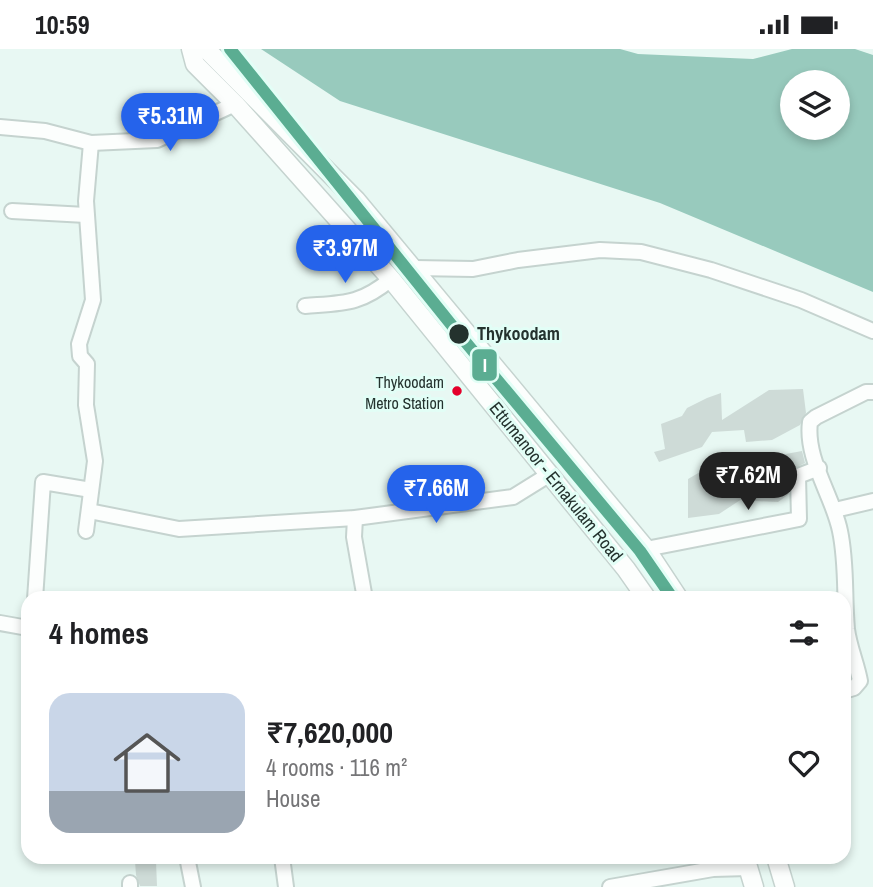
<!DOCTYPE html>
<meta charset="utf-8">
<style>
:root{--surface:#fff;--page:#f6f6f6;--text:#202124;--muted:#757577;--line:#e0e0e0;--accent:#2563eb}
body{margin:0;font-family:"Archivo Narrow",sans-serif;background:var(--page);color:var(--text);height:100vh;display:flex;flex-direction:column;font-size:26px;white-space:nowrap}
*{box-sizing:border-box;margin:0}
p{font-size:23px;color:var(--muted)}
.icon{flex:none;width:38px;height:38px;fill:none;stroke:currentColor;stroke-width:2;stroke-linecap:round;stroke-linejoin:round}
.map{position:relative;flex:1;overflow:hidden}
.side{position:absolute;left:21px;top:542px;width:830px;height:273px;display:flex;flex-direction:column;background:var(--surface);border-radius:21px;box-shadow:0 4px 10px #0003}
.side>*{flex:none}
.controls{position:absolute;left:780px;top:21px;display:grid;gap:14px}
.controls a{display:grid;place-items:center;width:70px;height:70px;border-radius:50%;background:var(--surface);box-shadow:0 4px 10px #0003;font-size:35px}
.price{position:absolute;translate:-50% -60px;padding:0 16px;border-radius:24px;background:var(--accent);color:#fff;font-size:23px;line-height:46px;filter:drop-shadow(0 2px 4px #0008)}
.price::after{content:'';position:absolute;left:50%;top:42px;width:21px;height:16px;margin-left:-10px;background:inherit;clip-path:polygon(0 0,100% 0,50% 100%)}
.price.selected{background:#222;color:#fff}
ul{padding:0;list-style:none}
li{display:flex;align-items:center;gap:21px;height:175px;padding:0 28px}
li+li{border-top:2px solid var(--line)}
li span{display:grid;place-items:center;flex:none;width:196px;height:140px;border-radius:21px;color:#555}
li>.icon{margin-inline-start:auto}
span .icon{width:84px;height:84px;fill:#fffc;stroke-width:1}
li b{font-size:30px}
h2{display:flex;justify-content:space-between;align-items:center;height:84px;padding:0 28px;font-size:30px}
.status{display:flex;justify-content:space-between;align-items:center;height:49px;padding:0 35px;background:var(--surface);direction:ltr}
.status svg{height:19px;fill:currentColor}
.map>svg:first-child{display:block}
.water{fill:#98cabd;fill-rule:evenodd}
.building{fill:#cedbd7}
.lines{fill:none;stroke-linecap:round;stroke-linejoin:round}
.minor-casing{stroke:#c5d3cf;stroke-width:18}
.major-casing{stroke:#c5d3cf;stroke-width:21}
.minor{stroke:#fcfefd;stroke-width:14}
.major{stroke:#fcfefd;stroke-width:18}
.metro-1-casing{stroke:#e2fef6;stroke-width:18}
.metro-1{stroke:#5bad92;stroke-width:12}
.stop-dot{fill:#24322e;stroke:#e2fef6;stroke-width:2.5}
.bus-dot{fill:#e4002b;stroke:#e2fef6;stroke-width:2.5}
.labels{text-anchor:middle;stroke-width:6;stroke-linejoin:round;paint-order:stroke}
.bus-label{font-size:16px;fill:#24322e;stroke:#e2fef6;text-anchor:end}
.stop-label{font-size:18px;font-weight:bold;fill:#24322e;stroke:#e2fef6;text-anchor:start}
.street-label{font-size:18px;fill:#24322e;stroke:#e2fef6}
.line-badge{stroke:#e2fef6;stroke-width:2.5}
.badge-label{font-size:19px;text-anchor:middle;font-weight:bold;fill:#fff}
</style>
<div class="status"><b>10:59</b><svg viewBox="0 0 49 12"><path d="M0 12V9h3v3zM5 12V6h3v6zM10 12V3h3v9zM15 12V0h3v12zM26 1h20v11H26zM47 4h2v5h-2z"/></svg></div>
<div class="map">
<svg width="873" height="838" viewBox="0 0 873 838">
<rect width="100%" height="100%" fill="#e8f8f3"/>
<path class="water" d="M261,0H620L638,5L753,10L792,0H855L873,6V243L660,154L340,52ZM793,33H838V79H793Z"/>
<g class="building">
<path d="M803,340L806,364L800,376L772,391L746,393L744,381L712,383L702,398L659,413L654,403L665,400L661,375L682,367L687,359L707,349L721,344L722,371L769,341Z"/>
<path d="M802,402L805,414L791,421L789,445L778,453L755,452L754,442L719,465L688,469V430L707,419L741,413L743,423L764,409Z"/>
<path d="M135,812H156L157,837H140L136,826Z"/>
</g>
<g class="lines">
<defs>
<g id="minor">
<path d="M0,78L45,82L91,94L157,91L235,55"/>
<path d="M12,162L86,166"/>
<path d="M415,219L473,220L518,211L600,201L641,203L711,221L801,251L873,282"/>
<path d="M305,257C343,254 360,256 391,230"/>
<path d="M835,461L873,452"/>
<path d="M89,462L179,480L355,469L513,448L550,425"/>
<path d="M355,469L354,488L365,550"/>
<path d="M86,482L95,412L86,356L87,315L80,307L79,295L93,251L86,152L91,94"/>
<path d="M646,500L799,470L798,427L819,419"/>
<path d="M35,550L43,433L91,441"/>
<path d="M0,574L28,579"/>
<path d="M844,642L854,639L860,632C857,615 849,597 847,580C844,547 847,515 840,482C833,447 805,410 810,373L816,368L866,343H873"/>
<path d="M187,808L193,838"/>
<path d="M282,808L286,838"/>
<path d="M130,834V838"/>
<path d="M610,838L713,820L748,819"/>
</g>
<g id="major">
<path d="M191,0L195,15L235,55L391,230L626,520L647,550"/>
<path d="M206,0L356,151L646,500L679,550"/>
<path d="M745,808L754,838"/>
<path d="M776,808L785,838"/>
</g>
</defs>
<use href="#minor" class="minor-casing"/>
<use href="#major" class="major-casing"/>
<use href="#minor" class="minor"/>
<use href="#major" class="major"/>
<defs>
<path id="metro-1" d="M230,0L458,284L640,502L673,550"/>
</defs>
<use href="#metro-1" class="metro-1-casing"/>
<use href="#metro-1" class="metro-1"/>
</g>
<circle class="stop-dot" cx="459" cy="285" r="11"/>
<circle class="bus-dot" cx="457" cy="342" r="6"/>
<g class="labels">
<g class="bus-label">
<text x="444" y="339">Thykoodam<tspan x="444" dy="21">Metro Station</tspan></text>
</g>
<g class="stop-label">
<text x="477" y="291">Thykoodam</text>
</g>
<g class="street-label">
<text transform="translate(556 433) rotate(51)" y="6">Ettumanoor - Ernakulam Road</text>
</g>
</g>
<rect class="line-badge" x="471" y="299" width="27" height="34" rx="7" fill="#5bad92"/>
<g class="badge-label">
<text x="485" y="323">I</text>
</g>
</svg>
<div class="controls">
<a><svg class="icon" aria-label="layers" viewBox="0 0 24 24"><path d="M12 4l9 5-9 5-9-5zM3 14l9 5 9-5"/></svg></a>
</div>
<b class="price" style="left:170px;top:104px">₹5.31M</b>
<b class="price" style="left:345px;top:236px">₹3.97M</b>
<b class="price selected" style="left:748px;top:463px">₹7.62M</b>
<b class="price" style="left:436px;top:476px">₹7.66M</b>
<section class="side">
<h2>4 homes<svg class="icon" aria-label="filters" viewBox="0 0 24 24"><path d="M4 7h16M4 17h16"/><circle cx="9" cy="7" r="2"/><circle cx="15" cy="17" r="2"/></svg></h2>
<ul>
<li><span style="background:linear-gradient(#c9d6e8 70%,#9aa5b1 0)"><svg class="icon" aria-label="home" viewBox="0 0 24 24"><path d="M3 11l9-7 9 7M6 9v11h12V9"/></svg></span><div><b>₹7,620,000</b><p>4 rooms · 116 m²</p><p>House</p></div><svg class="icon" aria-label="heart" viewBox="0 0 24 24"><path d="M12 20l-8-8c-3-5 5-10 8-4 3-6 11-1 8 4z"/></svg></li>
</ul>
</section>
</div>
